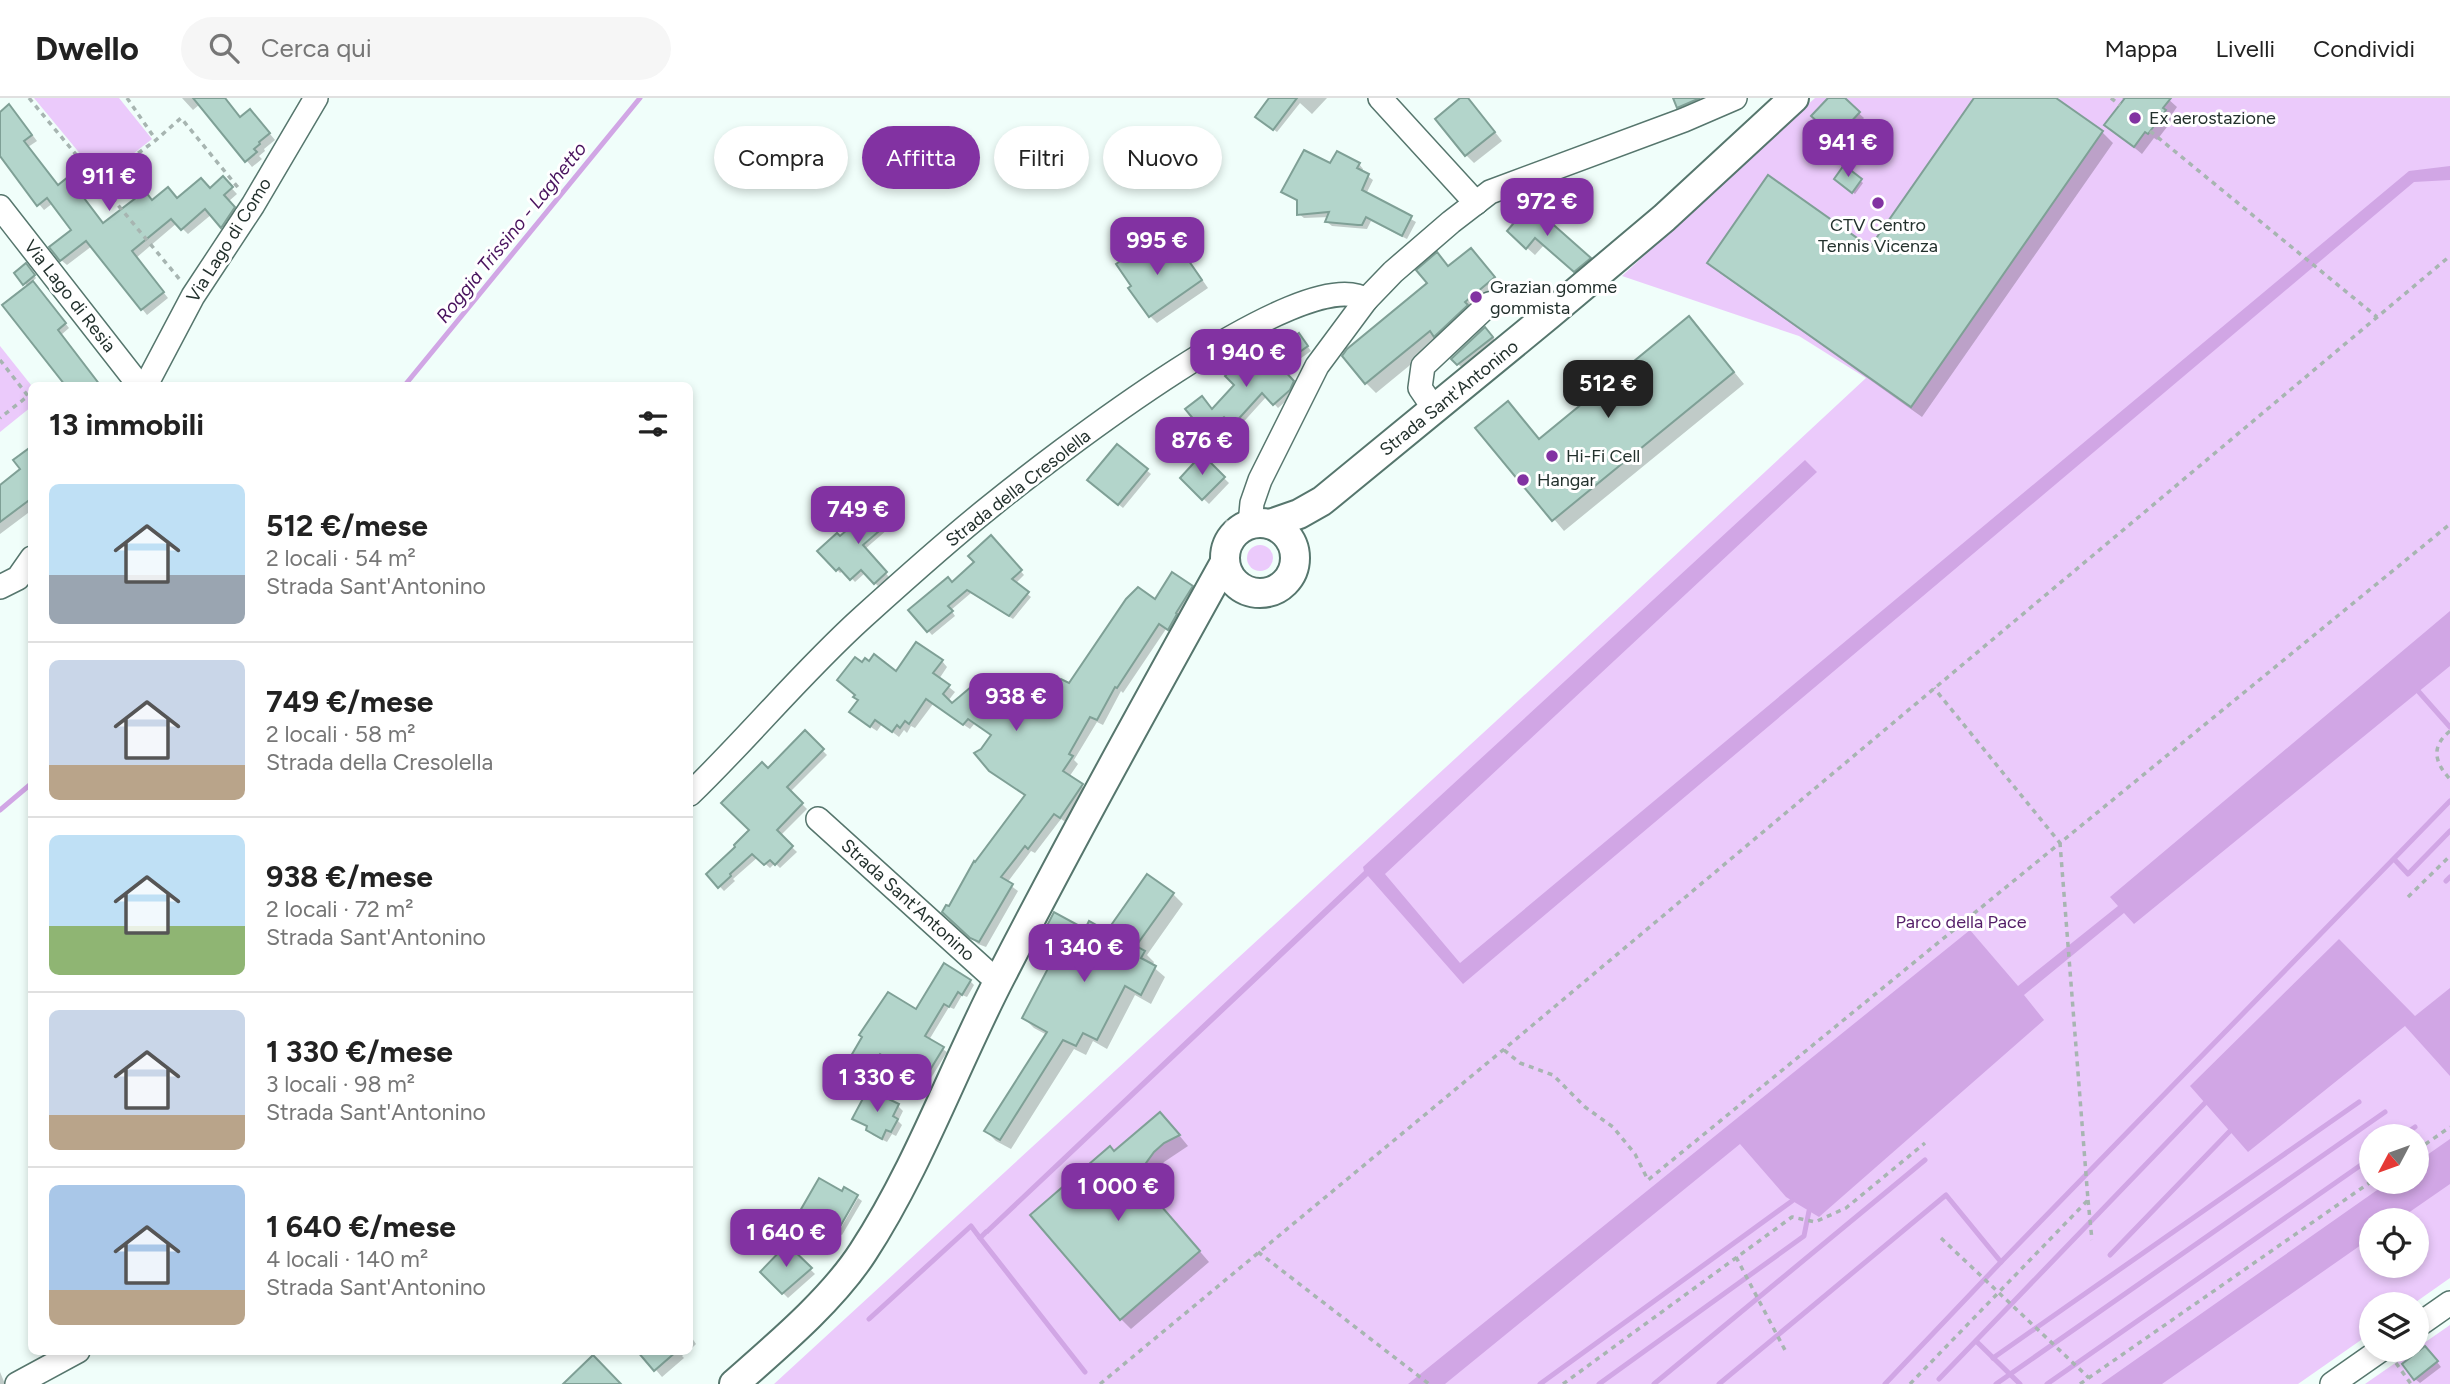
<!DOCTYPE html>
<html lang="it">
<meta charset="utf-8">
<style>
:root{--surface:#fff;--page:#f6f6f6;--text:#222;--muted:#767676;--line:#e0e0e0;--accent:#8232a2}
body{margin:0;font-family:Figtree,sans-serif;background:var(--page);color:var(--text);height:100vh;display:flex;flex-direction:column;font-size:26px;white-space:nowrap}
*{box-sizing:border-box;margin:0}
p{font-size:23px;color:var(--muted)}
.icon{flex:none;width:38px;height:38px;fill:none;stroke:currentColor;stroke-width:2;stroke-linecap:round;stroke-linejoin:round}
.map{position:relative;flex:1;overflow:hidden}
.panel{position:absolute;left:28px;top:284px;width:665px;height:973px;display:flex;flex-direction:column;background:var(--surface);border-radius:10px;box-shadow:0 4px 10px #0003}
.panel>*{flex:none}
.top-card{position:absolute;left:714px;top:28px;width:665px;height:63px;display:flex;gap:14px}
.needle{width:46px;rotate:229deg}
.buttons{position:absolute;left:2359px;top:1026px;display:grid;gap:14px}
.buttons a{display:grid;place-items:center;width:70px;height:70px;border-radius:50%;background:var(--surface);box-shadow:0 4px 10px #0003;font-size:35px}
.price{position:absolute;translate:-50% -60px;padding:0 16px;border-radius:14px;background:var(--accent);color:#fff;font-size:23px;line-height:46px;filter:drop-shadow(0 2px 4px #0008)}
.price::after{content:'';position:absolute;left:50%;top:42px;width:21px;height:16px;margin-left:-10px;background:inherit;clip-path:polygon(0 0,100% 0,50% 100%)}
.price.active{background:#222;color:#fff}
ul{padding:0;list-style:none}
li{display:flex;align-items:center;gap:21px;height:175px;padding:0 21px}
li+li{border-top:2px solid var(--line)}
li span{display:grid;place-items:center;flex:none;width:196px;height:140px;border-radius:10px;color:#555}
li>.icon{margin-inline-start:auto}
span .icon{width:84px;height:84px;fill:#fffc;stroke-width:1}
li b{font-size:30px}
h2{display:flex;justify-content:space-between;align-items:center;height:84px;padding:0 21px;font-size:30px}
.chip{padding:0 24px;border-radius:32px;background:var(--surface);box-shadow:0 4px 10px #0003;font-size:24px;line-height:63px}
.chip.active{background:var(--accent);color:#fff}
header{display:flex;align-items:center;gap:42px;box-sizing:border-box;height:98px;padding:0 35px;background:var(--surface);border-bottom:2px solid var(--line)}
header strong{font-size:33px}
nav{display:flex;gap:38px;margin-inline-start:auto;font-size:24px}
.search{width:490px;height:63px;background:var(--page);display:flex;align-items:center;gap:18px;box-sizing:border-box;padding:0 24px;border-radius:38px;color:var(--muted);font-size:26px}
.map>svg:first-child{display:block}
.green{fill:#ebcafb;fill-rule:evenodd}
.water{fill:#d1a6e5}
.shadow{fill:#0003}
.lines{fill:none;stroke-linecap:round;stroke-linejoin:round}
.stream{stroke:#d1a6e5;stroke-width:5}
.building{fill:#b3d5cb;stroke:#7fa096;stroke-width:2}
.minor-casing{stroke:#56766d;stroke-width:26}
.major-casing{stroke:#56766d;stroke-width:32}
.path{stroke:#a7b5b1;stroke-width:3.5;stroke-dasharray:5 5;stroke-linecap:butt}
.minor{stroke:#fff;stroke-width:23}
.major{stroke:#fff;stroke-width:28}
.poi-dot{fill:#8232a2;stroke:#fff;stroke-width:2.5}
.labels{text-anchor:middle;stroke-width:6;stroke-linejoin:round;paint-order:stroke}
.poi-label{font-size:18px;fill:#23312d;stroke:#fff;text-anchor:start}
.street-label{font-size:18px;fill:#23312d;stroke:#fff}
.park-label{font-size:18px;fill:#541e68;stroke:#fff}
.water-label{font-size:19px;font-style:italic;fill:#49135e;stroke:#fff}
</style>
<header>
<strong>Dwello</strong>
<div class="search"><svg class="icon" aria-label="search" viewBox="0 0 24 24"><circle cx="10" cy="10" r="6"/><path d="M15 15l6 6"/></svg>Cerca qui</div>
<nav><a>Mappa</a><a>Livelli</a><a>Condividi</a></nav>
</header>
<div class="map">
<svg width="2450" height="1286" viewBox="0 0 2450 1286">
<rect width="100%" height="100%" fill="#f0fefa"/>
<g class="green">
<path d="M34,0H119L152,41L101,81Z"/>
<path d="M1815,0H2450V1180L2413,1206H2371V1235L2298,1286H774L1555,569L1866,280L1799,238L1622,178ZM2371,1038H2417V1083H2371ZM2371,1122H2417V1167H2371Z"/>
<path d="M0,248L31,287V309L0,334Z"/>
<circle cx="1260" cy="460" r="13"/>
<path d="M2450,1227V1286H2365Z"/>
</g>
<g class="water">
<path d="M2450,68V82L2414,84L1463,886L1368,778L988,1136L984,1133L1364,773L1363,769L1805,362L1817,374L1385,776L1460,865L2409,73Z"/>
<path d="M2450,513V568L2134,826L2124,815L2024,897L2044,922L1819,1119L1786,1099L1740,1046L1445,1286H1408L1970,832L2018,888L2118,808L2110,799Z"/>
<path d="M2339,841L2415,918L2450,890V978L2405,928L2248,1054L2190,988Z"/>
<path d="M2450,1041V1086L2398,1122H2371V1140L2162,1286H2101L2390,1083H2417V1064Z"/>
</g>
<g class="shadow">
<path d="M182,0H224L241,21L256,19L275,42L264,51L265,53L259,58L262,61L252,69L200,6L193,12Z"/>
<path d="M1271,0H1327L1312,16L1300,5L1277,34L1261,22Z"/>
<path d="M1463,0H1467L1473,6L1502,43L1474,65L1466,57Z"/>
<path d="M1675,0H1721L1686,16L1678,9Z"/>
<path d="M1830,0H1842L1864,20L1842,44L1814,18Z"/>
<path d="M1976,0H2052L2102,34L2113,45L1922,319L1720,175L1709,164L1870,152Z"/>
<path d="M2122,0H2167L2177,9L2170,19L2173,21L2157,42L2154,40L2142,56L2107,27L2125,3Z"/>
<path d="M15,14L37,43L28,49L58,88L104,127L153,104L177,102L210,92L223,81L237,96L229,103L239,116L228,134L212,116L188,136L177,125L136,160L168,200L147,217L92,148L67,167L61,162L74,132L53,105L44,112L39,106L0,55V16Z"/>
<path d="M1359,66L1363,71L1362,74L1373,82L1366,96L1416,124L1407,141L1371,123L1367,131L1332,128L1327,124L1329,119L1304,120L1299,116L1298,104L1283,94L1331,68Z"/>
<path d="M1844,70L1863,85L1855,96L1838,83Z"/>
<path d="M1531,109L1590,161L1597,169L1583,181L1544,147L1535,157L1517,141Z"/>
<path d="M1153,143L1169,164L1189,163L1208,190L1157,225L1150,218Z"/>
<path d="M1471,152L1504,190L1376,295L1366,285L1430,186L1437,157L1449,170Z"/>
<path d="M26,167L36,180L32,184L69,230L61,237L99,287H67L28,189L16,175Z"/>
<path d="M1699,231L1744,286L1564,433L1478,330L1508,305L1540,342Z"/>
<path d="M1493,239L1499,248L1466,274L1458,266Z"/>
<path d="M1303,242L1311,253L1283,273L1297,289L1294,296L1278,310L1267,298L1238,330L1229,322L1195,352L1182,337L1213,313L1236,287L1242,272L1261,260Z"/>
<path d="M1118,348L1151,376L1123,410L1094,386Z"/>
<path d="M32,350V412L0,436V389L23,372Z"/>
<path d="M1202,359L1229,385L1209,406L1182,380Z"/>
<path d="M876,404L895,425L865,451L889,479L878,488L865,475L855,484L844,472L840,475L820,453L840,440L870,414Z"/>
<path d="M991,439L1024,477L1015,486L1031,499L1013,521L971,495L951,512L955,518L932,537L911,513L952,486L976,465Z"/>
<path d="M1192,489L1198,495L1175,537L1166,531L1123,595L1121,593L1103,627L1097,624L1074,662L1078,666L1069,679L1088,693L1067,725L1061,721L1035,755L1031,753L1007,785L1018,793L986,849L978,846L944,814L949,811L1026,698L990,672L982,653L992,638L975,625L970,631L933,606L915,630L911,628L907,635L904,632L899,639L882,626L877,633L857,620L863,567L897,575L942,563L947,569L939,581L955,594L948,603L952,607L1024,605L1046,613L1155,503Z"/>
<path d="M805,635L827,657L790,694L807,711L780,738L797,754L780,770L775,765L770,770L758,759L733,781L735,783L724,793L708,776L738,749L751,732L768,673Z"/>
<path d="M1173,796L1183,806L1147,857L1154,864L1152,868L1165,879L1151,906L1135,897L1107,951L1093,943L1086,957L1074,951L1011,1051L996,1043L986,1033L1047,937L1034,930L1024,920L1053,864L1037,851L1086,833L1108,835Z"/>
<path d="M970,883L974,887L967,899L962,897L954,911L949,909L929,942L947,954L931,980L927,977L924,983L885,959L861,997L839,982L916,914Z"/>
<path d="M868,993L898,1008L903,1013L898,1023L902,1027L896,1038L892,1036L887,1044L873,1037L868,1032L869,1030L855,1021Z"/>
<path d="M1170,1026L1188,1048L1164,1064L1145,1090L1209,1164L1131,1231L1121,1221L1114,1055Z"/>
<path d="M858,1100L862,1103L842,1137L838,1135Z"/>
<path d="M787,1149L815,1176L788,1200L762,1174Z"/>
<path d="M690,1237L696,1246L690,1252Z"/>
<path d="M640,1253H688L682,1258L684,1260L662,1279Z"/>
<path d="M2430,1255L2441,1269L2420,1285L2415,1281Z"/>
<path d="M0,1274L5,1286H0Z"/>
</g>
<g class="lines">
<g class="stream">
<path d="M405,287L640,0"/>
<path d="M2419,594L2450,629"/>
<path d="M0,712L32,685"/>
<path d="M2394,761L2408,776L2450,733"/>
<path d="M2446,783L2450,779"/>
<path d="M2402,1038L2415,1029"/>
<path d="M980,1140L1085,1274"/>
<path d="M2110,1157L2230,1033"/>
<path d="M869,1221L971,1128L980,1140L986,1134"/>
<path d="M1976,1243L2020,1286"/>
<path d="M1993,1260L2359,1004"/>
<path d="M1939,1281L2205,1005"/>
<path d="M1540,1286L1792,1103"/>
<path d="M1599,1286L1804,1138L1809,1113"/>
<path d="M1654,1286L1925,1062"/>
<path d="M1719,1286L1946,1097L2001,1164L2450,703"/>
<path d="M1885,1286L2001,1164"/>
<path d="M1996,1286L2385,1014"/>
<path d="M2047,1286L2371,1060"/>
</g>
</g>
<g class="building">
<path d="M193,0H225L240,19L250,11L270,35L259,44L260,46L254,51L257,54L245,64Z"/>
<path d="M1269,0H1297L1273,32L1255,19Z"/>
<path d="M1460,0H1468L1495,34L1465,58L1435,21Z"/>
<path d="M1673,0H1700L1677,10Z"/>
<path d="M1828,0H1845L1860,14L1836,40L1811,18Z"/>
<path d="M1974,0H2056L2103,33L1911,309L1707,165L1768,77L1870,149Z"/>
<path d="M2125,0H2171L2163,10L2166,12L2148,36L2145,34L2134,49L2104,27Z"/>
<path d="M9,6L32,37L24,43L58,87L68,79L103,125L145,93L152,102L168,89L177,100L201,80L210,90L223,78L233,89L224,97L235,109L221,130L205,111L181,132L171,121L132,153L164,194L141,212L86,143L60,163L49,149L71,132L47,100L37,108L0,58V14Z"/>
<path d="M1304,52L1330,65L1337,53L1360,65L1357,70L1369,76L1362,92L1412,118L1402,138L1366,119L1362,127H1358L1325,124L1329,114L1297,117V102L1281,94Z"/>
<path d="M1844,67L1862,81L1852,95L1834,81Z"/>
<path d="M1530,106L1591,160L1574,174L1535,140L1526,151L1507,133Z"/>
<path d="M1153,141L1168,163L1182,153L1202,182L1149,219L1128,190L1131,188L1116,166Z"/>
<path d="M1471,150L1495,179L1465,204L1468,207L1434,239L1430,233L1365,286L1342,258L1347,251L1427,185L1416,172L1437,154L1448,168Z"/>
<path d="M26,165L35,177L23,187L14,175Z"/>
<path d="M33,183L66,225L58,232L100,287H65L2,207Z"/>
<path d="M1689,218L1734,274L1552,423L1475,330L1508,303L1539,341Z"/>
<path d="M1485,229L1493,239L1457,267L1451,261Z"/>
<path d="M1299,235L1308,248L1280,268L1294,283L1290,292L1273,307L1262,295L1233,327L1224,319L1189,349L1179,337L1195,323L1185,311L1202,298L1212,311L1234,287L1225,278L1238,266L1241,270L1258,255L1261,258L1267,253L1269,256Z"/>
<path d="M1117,346L1148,371L1118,407L1087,382Z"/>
<path d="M32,348V400L0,424V387L20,371L13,362Z"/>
<path d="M1202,356L1225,379L1202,402L1180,380Z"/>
<path d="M876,402L893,421L863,447L887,474L874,486L861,472L850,482L839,470L836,473L817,453L837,435L840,438L868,414L865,411Z"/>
<path d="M991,437L1022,472L1012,481L1029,494L1009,518L967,492L948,508L953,513L927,534L908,512L948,479L952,484L974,464L968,458Z"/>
<path d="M1172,474L1193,488L1176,515L1177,516L1168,532L1159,526L1117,590L1115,589L1097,622L1090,619L1069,656L1073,658L1063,673L1083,686L1060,720L1054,716L1028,751L1025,748L1001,779L1013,786L979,844L970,840L942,814L946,807L949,808L974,763L975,764L1025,697L989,673L974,655L981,651L991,637L968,621L963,627L926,601L909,626L905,623L900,630L897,627L892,634L875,622L870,629L849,614L858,602L853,599L855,597L837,582L855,559L862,564L865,560L869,563L874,556L896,573L916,544L943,562L933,575L950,587L943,596L952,605L984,578L1024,603L1027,599L1045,611L1061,581L1069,585L1126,501L1138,489L1155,501Z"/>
<path d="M805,632L824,651L787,689L803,705L777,732L793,748L775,767L770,762L764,767L752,756L730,776L731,778L718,790L706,776L735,749L734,747L749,732L721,705L762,664L768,670Z"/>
<path d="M1147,776L1174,795L1136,848L1145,853L1141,860L1156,868L1141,897L1125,888L1097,942L1083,935L1076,948L1063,942L1000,1042L984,1033L1047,934L1022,920L1053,861L1035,851L1054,814L1085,831L1089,823L1107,833Z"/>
<path d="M944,865L971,882L962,897L958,894L949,909L944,906L925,938L944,949L927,977L923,975L919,980L880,956L856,994L837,982L862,939L859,937L888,894L916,911Z"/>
<path d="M868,991L899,1006L893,1018L898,1021L891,1034L886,1032L882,1041L866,1032L867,1028L852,1021Z"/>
<path d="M1160,1014L1180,1037L1164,1045L1154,1054L1136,1079L1200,1153L1120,1222L1030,1117L1110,1048L1114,1053Z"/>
<path d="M819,1080L842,1093L844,1089L858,1097L837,1134L800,1113Z"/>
<path d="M787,1146L812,1170L782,1196L760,1174Z"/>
<path d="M2425,1248L2438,1263L2414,1282L2402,1266Z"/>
<path d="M637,1253H677L654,1273Z"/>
<path d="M593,1257L621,1286H563Z"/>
</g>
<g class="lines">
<defs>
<g id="minor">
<path d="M1380,0L1476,105"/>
<path d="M0,109L139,287"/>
<path d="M146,287L193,198L253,107L316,0"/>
<path d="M1435,312L1420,290L1423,268L1489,206L1525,196L1544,208L1550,216"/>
<path d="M1250,426L1252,405L1260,382L1317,268L1366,202L1393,174L1451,124L1490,94L1684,22L1735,0"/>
<path d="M0,489L18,480L32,460"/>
<path d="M690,696C749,639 802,574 863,519C905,481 947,443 991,408C1044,365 1306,160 1366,202"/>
<path d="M818,721L988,875L999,882"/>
<path d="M2417,1228L2450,1205"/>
<path d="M17,1286L78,1253"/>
<path d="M2332,1286L2382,1251"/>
</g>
<g id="major">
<circle cx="1260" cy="460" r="35"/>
<path d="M1270,426L1299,416L1322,403L1550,216L1664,120L1794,0"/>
<path d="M734,1286C777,1248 832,1202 863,1154C918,1070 954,969 1000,880C1072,740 1148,603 1224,466"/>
</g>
</defs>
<use href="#minor" class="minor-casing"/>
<use href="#major" class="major-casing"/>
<g class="path">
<path d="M29,0L181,183"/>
<path d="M127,0L156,42"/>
<path d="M2111,0L2120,7"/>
<path d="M2150,33L2377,219"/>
<path d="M98,85L156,42L181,20L240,92"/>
<path d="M0,262L28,298L0,320"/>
<path d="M1217,445L1229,421"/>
<path d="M2450,633C2431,648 2434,664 2450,681"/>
<path d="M2408,799L2450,758"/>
<path d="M1504,952L1520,965L1553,977L1585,1009L1613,1029L1635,1056L1648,1082L2060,745L1934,590"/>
<path d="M2417,1052L2450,1029"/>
<path d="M2088,1102L2092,1142"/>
<path d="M1941,1140L2089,1280"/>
<path d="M1258,1154L1429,1286"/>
<path d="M1736,1159L1786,1254"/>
<path d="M2396,1265L2411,1286"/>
<path d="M1100,1286L1503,952L2450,158"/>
<path d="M1563,1286L1792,1119L1815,1124L1846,1110L1925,1045"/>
<path d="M1910,1286L2088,1102L2060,745L2450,426"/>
<path d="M2080,1286L2372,1083"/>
</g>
<use href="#minor" class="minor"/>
<use href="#major" class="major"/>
</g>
<g class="poi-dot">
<circle cx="2135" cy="20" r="7"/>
<circle cx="1878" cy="105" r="7"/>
<circle cx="1476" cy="199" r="7"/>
<circle cx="1552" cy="358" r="7"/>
<circle cx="1523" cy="382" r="7"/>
</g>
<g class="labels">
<g class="poi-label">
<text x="2149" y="26">Ex aerostazione</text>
<text x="1878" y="133" text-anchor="middle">CTV Centro<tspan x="1878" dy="21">Tennis Vicenza</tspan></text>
<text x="1490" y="195">Grazian gomme<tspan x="1490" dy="21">gommista</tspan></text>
<text x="1566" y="364">Hi-Fi Cell</text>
<text x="1537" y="388">Hangar</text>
</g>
<g class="street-label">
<text transform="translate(229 142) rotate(-58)" y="6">Via Lago di Como</text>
<text transform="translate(70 198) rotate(52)" y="6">Via Lago di Resia</text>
<text transform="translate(1449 300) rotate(-39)" y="6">Strada Sant'Antonino</text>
<text transform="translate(1018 390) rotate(-38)" y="6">Strada della Cresolella</text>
<text transform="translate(908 802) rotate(42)" y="6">Strada Sant'Antonino</text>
</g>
<g class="park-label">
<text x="1961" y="830">Parco della Pace</text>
</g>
<g class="water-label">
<text transform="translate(511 134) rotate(-51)" y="7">Roggia Trissino - Laghetto</text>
</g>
</g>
</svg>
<div class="buttons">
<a><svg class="needle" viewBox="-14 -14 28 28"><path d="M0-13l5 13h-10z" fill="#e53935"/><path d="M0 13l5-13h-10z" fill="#767676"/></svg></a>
<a><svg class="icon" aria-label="locate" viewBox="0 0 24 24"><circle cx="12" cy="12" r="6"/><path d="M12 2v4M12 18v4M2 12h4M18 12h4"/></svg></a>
<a><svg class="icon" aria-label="layers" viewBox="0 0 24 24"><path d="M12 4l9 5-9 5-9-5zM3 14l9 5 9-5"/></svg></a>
</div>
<b class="price" style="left:1848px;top:81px">941 €</b>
<b class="price" style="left:109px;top:115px">911 €</b>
<b class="price" style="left:1547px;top:140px">972 €</b>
<b class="price" style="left:1157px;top:179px">995 €</b>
<b class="price" style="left:1246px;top:291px">1 940 €</b>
<b class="price active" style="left:1608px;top:322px">512 €</b>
<b class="price" style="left:1202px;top:379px">876 €</b>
<b class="price" style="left:858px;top:448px">749 €</b>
<b class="price" style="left:1016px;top:635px">938 €</b>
<b class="price" style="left:1084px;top:886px">1 340 €</b>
<b class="price" style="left:877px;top:1016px">1 330 €</b>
<b class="price" style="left:1118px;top:1125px">1 000 €</b>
<b class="price" style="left:786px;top:1171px">1 640 €</b>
<div class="top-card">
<a class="chip">Compra</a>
<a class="chip active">Affitta</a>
<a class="chip">Filtri</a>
<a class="chip">Nuovo</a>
</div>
<section class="panel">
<h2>13 immobili<svg class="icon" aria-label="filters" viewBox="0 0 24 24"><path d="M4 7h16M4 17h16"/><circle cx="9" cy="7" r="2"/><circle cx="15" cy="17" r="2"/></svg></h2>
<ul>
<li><span style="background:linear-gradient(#bfe0f5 65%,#9aa5b1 0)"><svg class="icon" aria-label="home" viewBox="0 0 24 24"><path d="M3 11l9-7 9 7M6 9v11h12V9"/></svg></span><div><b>512 €/mese</b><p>2 locali · 54 m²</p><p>Strada Sant'Antonino</p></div></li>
<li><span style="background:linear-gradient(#c9d6e8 75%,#b9a48a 0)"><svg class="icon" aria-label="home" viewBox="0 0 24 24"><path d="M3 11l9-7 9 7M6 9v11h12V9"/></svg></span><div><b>749 €/mese</b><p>2 locali · 58 m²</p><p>Strada della Cresolella</p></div></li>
<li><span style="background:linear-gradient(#bfe0f5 65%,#8fb573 0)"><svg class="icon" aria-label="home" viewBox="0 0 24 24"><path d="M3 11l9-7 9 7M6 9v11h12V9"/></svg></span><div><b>938 €/mese</b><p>2 locali · 72 m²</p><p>Strada Sant'Antonino</p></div></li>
<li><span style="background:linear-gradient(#c9d6e8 75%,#b9a48a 0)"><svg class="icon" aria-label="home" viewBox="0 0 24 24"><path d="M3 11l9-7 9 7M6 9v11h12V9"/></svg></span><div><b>1 330 €/mese</b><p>3 locali · 98 m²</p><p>Strada Sant'Antonino</p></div></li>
<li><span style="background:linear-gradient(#a9c7e8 75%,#b9a48a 0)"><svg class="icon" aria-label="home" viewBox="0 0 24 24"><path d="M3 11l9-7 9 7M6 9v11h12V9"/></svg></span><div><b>1 640 €/mese</b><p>4 locali · 140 m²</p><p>Strada Sant'Antonino</p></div></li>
</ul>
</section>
</div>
